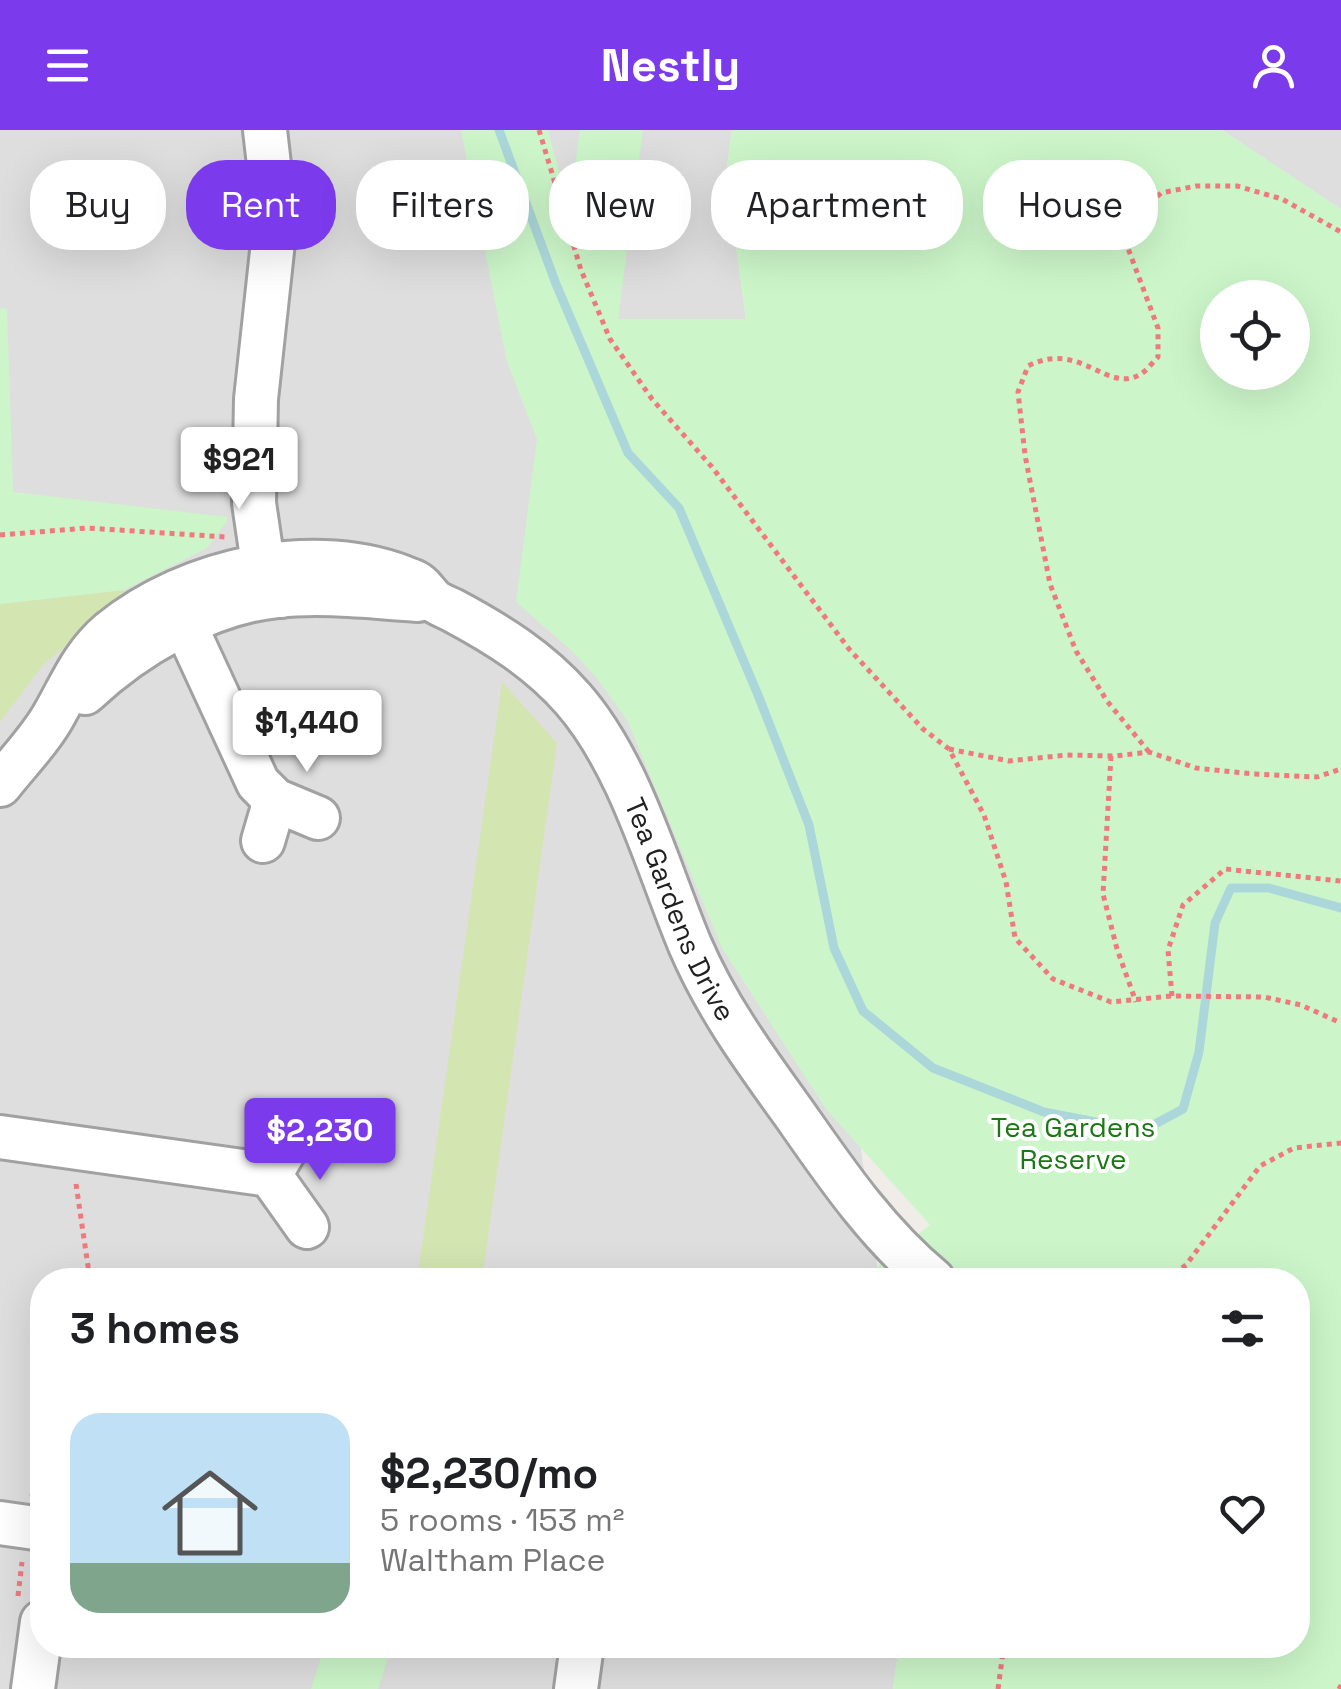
<!DOCTYPE html>
<meta charset="utf-8">
<style>
:root{--surface:#fff;--page:#f2f2f2;--text:#202124;--muted:#757577;--line:#e0e0e0;--accent:#7c3aed}
body{margin:0;font-family:"Space Grotesk",sans-serif;background:var(--page);color:var(--text);height:100vh;display:flex;flex-direction:column;font-size:38px;white-space:nowrap}
*{box-sizing:border-box;margin:0}
p{font-size:32px;color:var(--muted)}
.icon{flex:none;width:55px;height:55px;fill:none;stroke:currentColor;stroke-width:2;stroke-linecap:round;stroke-linejoin:round}
.map{position:relative;flex:1;overflow:hidden}
.sheet{position:absolute;left:30px;top:1138px;width:1280px;height:390px;display:flex;flex-direction:column;background:var(--surface);border-radius:40px;box-shadow:0 10px 40px #0002}
.sheet>*{flex:none}
.banner{position:absolute;left:30px;top:30px;width:1282px;height:90px;display:flex;gap:20px}
.buttons{position:absolute;left:1200px;top:150px;display:grid;gap:20px}
.buttons a{display:grid;place-items:center;width:110px;height:110px;border-radius:50%;background:var(--surface);box-shadow:0 10px 40px #0002;font-size:50px}
.price{position:absolute;translate:-50% -85px;padding:0 22px;border-radius:10px;background:#fff;color:#222;font-size:32px;line-height:65px;filter:drop-shadow(0 2px 5px #0008)}
.price::after{content:'';position:absolute;left:50%;top:60px;width:30px;height:22px;margin-left:-15px;background:inherit;clip-path:polygon(0 0,100% 0,50% 100%)}
.price.on{background:var(--accent);color:#fff}
ul{padding:0;list-style:none}
li{display:flex;align-items:center;gap:30px;height:250px;padding:0 40px}
li+li{border-top:2px solid var(--line)}
li span{display:grid;place-items:center;flex:none;width:280px;height:200px;border-radius:30px;color:#555}
li>.icon{margin-inline-start:auto}
span .icon{width:120px;height:120px;fill:#fffc;stroke-width:1}
li b{font-size:42px}
h2{display:flex;justify-content:space-between;align-items:center;height:120px;padding:0 40px;font-size:42px}
.pill{padding:0 35px;border-radius:40px;background:var(--surface);box-shadow:0 10px 40px #0002;font-size:35px;line-height:90px}
.pill.on{background:var(--accent);color:#fff}
header{display:flex;justify-content:space-between;align-items:center;height:130px;padding:0 40px;background:var(--accent);color:#fff;font-size:45px;font-weight:700}
.map>svg:first-child{display:block}
.residential{fill:#dedede}
.grass{fill:#d3e6b2}
.park{fill:#ccf6c9;fill-rule:evenodd}
.lines{fill:none;stroke-linecap:round;stroke-linejoin:round}
.stream{stroke:#acd7da;stroke-width:9}
.minor-casing{stroke:#a1a1a1;stroke-width:48}
.path{stroke:#f0797e;stroke-width:5;stroke-dasharray:5 5;stroke-linecap:butt}
.minor{stroke:#fff;stroke-width:42}
.labels{text-anchor:middle;stroke-width:8;stroke-linejoin:round;paint-order:stroke}
.street-label{font-size:28px;fill:#202020;stroke:#fff}
.park-label{font-size:28px;fill:#1a7914;stroke:#fff}
</style>
<header><svg class="icon" aria-label="menu" viewBox="0 0 24 24"><path d="M4 6h16M4 12h16M4 18h16"/></svg>Nestly<svg class="icon" aria-label="person" viewBox="0 0 24 24"><circle cx="12" cy="8" r="4"/><path d="M4 21q1-7 8-7t8 7"/></svg></header>
<div class="map">
<svg width="1341" height="1559" viewBox="0 0 1341 1559">
<rect width="100%" height="100%" fill="#f0ece8"/>
<g class="residential">
<path d="M0,0H732L726,44L879,1150H42V1515H899L893,1559H0Z"/>
<path d="M1222,0H1341V79L1328,72Z"/>
</g>
<g class="grass">
<path d="M124,460V466L43,535L0,592V474Z"/>
<path d="M502,552L557,613L482,1150H417Z"/>
</g>
<g class="park">
<path d="M461,0H548L569,78L580,0H643L618,189H746L726,44L732,0H1222L1341,79V1559H893L899,1515H1298V1150H860L930,1095L826,979L722,818L627,590L596,547L571,520L516,472L537,309L507,232ZM1218,168H1292V242H1218Z"/>
<path d="M0,178L7,179L13,362L227,387V391L207,418L124,460L0,474Z"/>
<path d="M325,1515H392L378,1559H311Z"/>
</g>
<g class="lines">
<path class="stream" d="M499,0L556,154L628,323L679,378L758,565L809,695L834,818L863,881L933,938L1044,982L1142,1001L1183,979L1199,922L1215,793L1231,758H1269L1341,778"/>
<defs>
<g id="minor">
<path d="M265,0L271,52L273,112L256,269L254,373L263,434L281,466"/>
<path d="M174,471L258,653L275,670L318,688"/>
<path d="M85,563C135,516 208,473 277,466C324,461 371,467 418,470"/>
<path id="s1" d="M0,655C18,632 41,609 55,583C72,553 83,525 110,502C187,439 317,410 410,450C422,454 424,461 432,469C437,474 446,477 452,480C497,504 539,530 573,569C630,634 657,736 690,815C716,876 754,928 793,982C835,1042 876,1103 933,1150"/>
<path d="M263,711L275,670"/>
<path d="M0,1007L270,1045"/>
<path d="M290,1011L270,1045L307,1097"/>
<path d="M0,1393L42,1399"/>
<path d="M33,1559L42,1492"/>
<path d="M576,1559L582,1515"/>
</g>
</defs>
<use href="#minor" class="minor-casing"/>
<g class="path">
<path d="M539,0L581,140L610,209L652,269L712,337L849,519L923,599L949,619L984,685L1006,752L1015,808L1053,849L1111,872L1172,866L1264,867L1301,875L1341,893"/>
<path d="M0,405L87,398L226,407"/>
<path d="M949,619L1009,631L1066,625L1116,626L1149,622L1196,638L1253,644L1317,647L1341,639"/>
<path d="M1149,622L1107,571L1076,521L1050,454L1025,325L1018,262L1028,236C1080,209 1107,265 1141,244C1147,240 1153,232 1158,227V198L1126,113L1136,85L1161,63L1196,56H1237L1282,69L1341,102"/>
<path d="M1111,626L1103,764L1117,819L1136,872"/>
<path d="M1172,866L1168,820L1183,775L1225,739L1341,751"/>
<path d="M76,1054L90,1150"/>
<path d="M1166,1150L1186,1135L1260,1036L1294,1018L1341,1013"/>
<path d="M32,1366L42,1296"/>
<path d="M18,1466L22,1432"/>
<path d="M998,1559L1004,1515"/>
<path d="M1339,1559L1341,1555"/>
</g>
<use href="#minor" class="minor"/>
</g>
<g class="labels">
<g class="street-label">
<text dy="10" stroke="none"><textPath href="#s1" startOffset="948">Tea Gardens Drive</textPath></text>
</g>
<g class="park-label">
<text x="1073" y="1007">Tea Gardens<tspan x="1073" dy="32">Reserve</tspan></text>
</g>
</g>
</svg>
<div class="buttons">
<a><svg class="icon" aria-label="locate" viewBox="0 0 24 24"><circle cx="12" cy="12" r="6"/><path d="M12 2v4M12 18v4M2 12h4M18 12h4"/></svg></a>
</div>
<b class="price" style="left:239px;top:382px">$921</b>
<b class="price" style="left:307px;top:645px">$1,440</b>
<b class="price on" style="left:320px;top:1053px">$2,230</b>
<div class="banner">
<a class="pill">Buy</a>
<a class="pill on">Rent</a>
<a class="pill">Filters</a>
<a class="pill">New</a>
<a class="pill">Apartment</a>
<a class="pill">House</a>
</div>
<section class="sheet">
<h2>3 homes<svg class="icon" aria-label="filters" viewBox="0 0 24 24"><path d="M4 7h16M4 17h16"/><circle cx="9" cy="7" r="2"/><circle cx="15" cy="17" r="2"/></svg></h2>
<ul>
<li><span style="background:linear-gradient(#bfe0f5 75%,#7fa58c 0)"><svg class="icon" aria-label="home" viewBox="0 0 24 24"><path d="M3 11l9-7 9 7M6 9v11h12V9"/></svg></span><div><b>$2,230/mo</b><p>5 rooms · 153 m²</p><p>Waltham Place</p></div><svg class="icon" aria-label="heart" viewBox="0 0 24 24"><path d="M12 20l-8-8c-3-5 5-10 8-4 3-6 11-1 8 4z"/></svg></li>
</ul>
</section>
</div>
